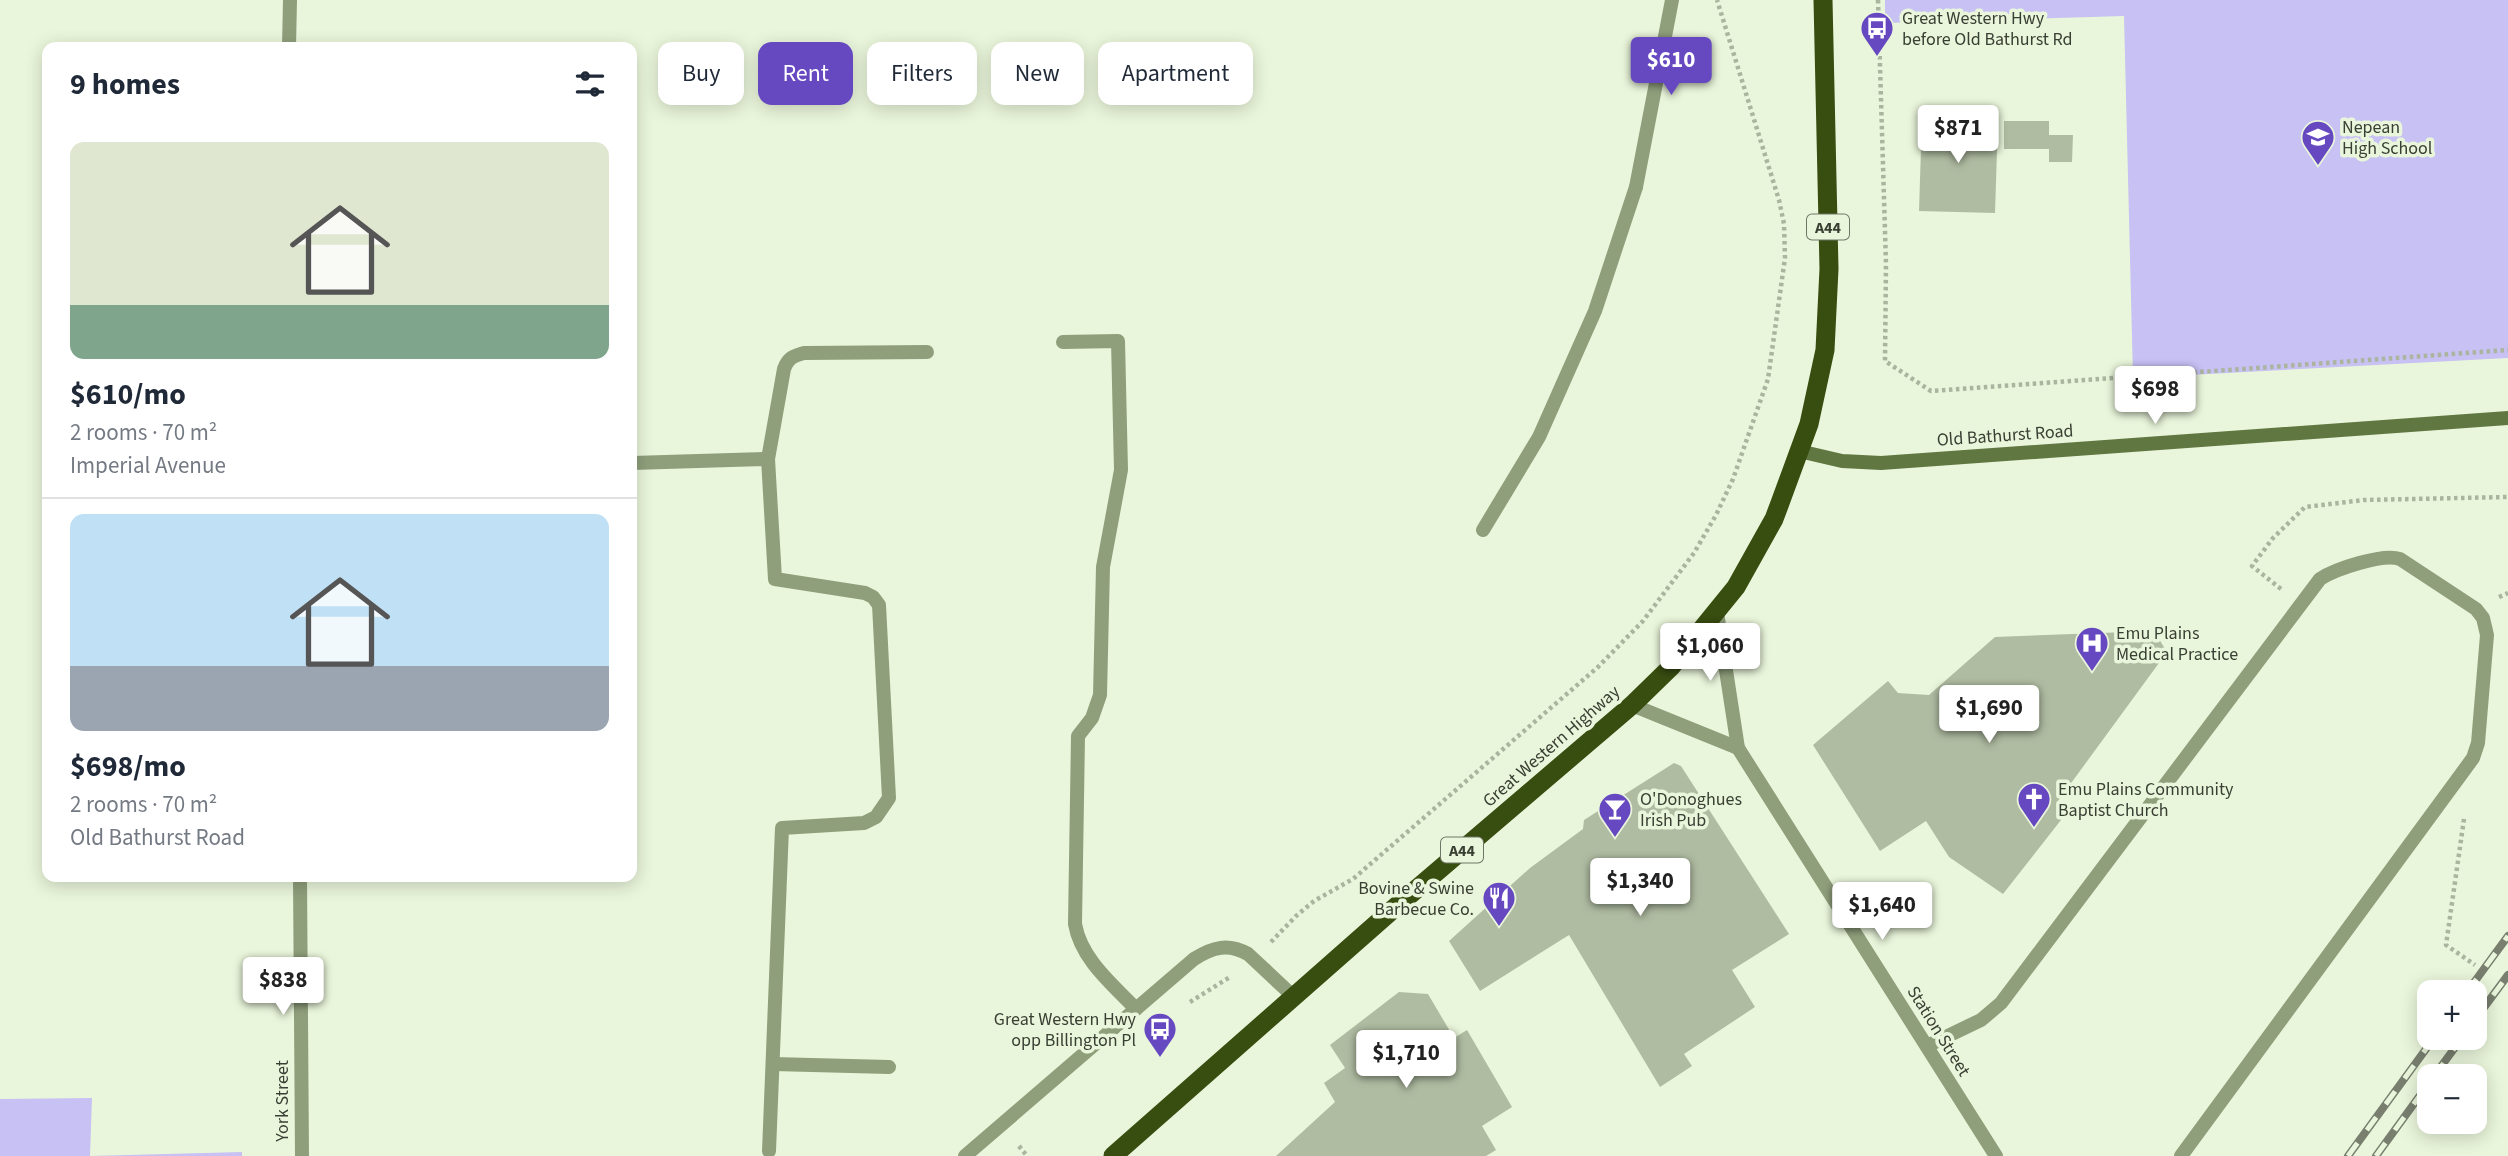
<!DOCTYPE html>
<meta charset="utf-8">
<style>
:root{--surface:#fff;--page:#f2f2f3;--text:#1f2937;--muted:#747a83;--line:#e0e1e3;--accent:#6648c1}
body{margin:0;font-family:"Source Sans 3",sans-serif;background:var(--page);color:var(--text);height:100vh;display:flex;flex-direction:column;font-size:26px;white-space:nowrap}
*{box-sizing:border-box;margin:0}
p{font-size:23px;color:var(--muted)}
.icon{flex:none;width:38px;height:38px;fill:none;stroke:currentColor;stroke-width:2;stroke-linecap:round;stroke-linejoin:round}
.map{position:relative;flex:1;overflow:hidden}
.side{position:absolute;left:42px;top:42px;width:595px;height:840px;display:flex;flex-direction:column;background:var(--surface);border-radius:14px;box-shadow:0 4px 18px #0003}
.side>*{flex:none}
.guide{position:absolute;left:658px;top:42px;width:665px;height:63px;display:flex;gap:14px}
.controls{position:absolute;left:2417px;top:980px;display:grid;gap:14px}
.controls a{display:grid;place-items:center;width:70px;height:70px;border-radius:14px;background:var(--surface);box-shadow:0 4px 18px #0003;font-size:35px}
.price{position:absolute;translate:-50% -60px;padding:0 16px;border-radius:7px;background:#fff;color:#222;font-size:23px;line-height:46px;filter:drop-shadow(0 2px 4px #0008)}
.price::after{content:'';position:absolute;left:50%;top:42px;width:21px;height:16px;margin-left:-10px;background:inherit;clip-path:polygon(0 0,100% 0,50% 100%)}
.price.active{background:var(--accent);color:#fff}
ul{padding:0;list-style:none}
li{display:grid;align-content:center;gap:14px;height:371px;padding:0 28px}
li+li{border-top:2px solid var(--line)}
li span{display:grid;place-items:center;height:217px;border-radius:14px;color:#555}
li>.icon{margin-inline-start:auto}
span .icon{width:126px;height:126px;fill:#fffc;stroke-width:1}
li b{font-size:30px}
h2{display:flex;justify-content:space-between;align-items:center;height:84px;padding:0 28px;font-size:30px}
.pill{padding:0 24px;border-radius:14px;background:var(--surface);box-shadow:0 4px 18px #0003;font-size:24px;line-height:63px}
.pill.active{background:var(--accent);color:#fff}
.map>svg:first-child{display:block}
.green{fill:#c7c1f4}
.building{fill:#b0bca2}
.lines{fill:none;stroke-linecap:round;stroke-linejoin:round}
.path{stroke:#aab49f;stroke-width:4.5;stroke-dasharray:3.5 3.5;stroke-linecap:butt}
.service{stroke:#8f9f7b;stroke-width:14}
.minor{stroke:#8f9f7b;stroke-width:14}
.secondary{stroke:#617742;stroke-width:14}
.trunk{stroke:#384d10;stroke-width:19}
.rail-casing{stroke:#787f6f;stroke-width:8}
.rail{stroke:#eaf6db;stroke-width:5;stroke-dasharray:16;stroke-linecap:butt}
.labels{text-anchor:middle;stroke-width:7;stroke-linejoin:round;paint-order:stroke}
.shield{fill:#eaf6db;stroke:#6f7666;stroke-width:2}
.shield-label{font-size:16px;font-weight:bold;fill:#3a3f34}
.poi-label{font-size:18px;fill:#3a3f34;stroke:#eaf6db;text-anchor:start}
.street-label{font-size:18px;fill:#3a3f34;stroke:#eaf6db}
</style>
<div class="map">
<svg width="2508" height="1156" viewBox="0 0 2508 1156">
<rect width="100%" height="100%" fill="#eaf6db"/>
<g class="green">
<path d="M1885,0H2508V358L2133,378L2124,16L1885,23Z"/>
<path d="M92,1098L90,1156L242,1152V1156H0V1099Z"/>
</g>
<g class="building">
<path d="M1922,117L1998,120L1995,213L1919,211Z"/>
<path d="M2004,121H2049V135H2073L2072,162H2049V149H2004Z"/>
<path d="M2154,631L2167,652L2058,801L2061,820L2003,894L1949,857L1926,821L1880,851L1813,745L1888,681L1898,693L1929,695L1995,637Z"/>
<path d="M1674,763L1681,766L1789,934L1732,970L1755,1007L1684,1054L1692,1066L1660,1087L1569,935L1480,991L1449,941L1530,868L1583,829L1584,820Z"/>
<path d="M1399,992L1428,994L1454,1038L1467,1030L1512,1107L1482,1126L1496,1150L1486,1156H1276L1335,1102L1324,1083L1345,1068L1330,1045Z"/>
</g>
<g class="lines">
<g class="path">
<path d="M1878,0L1886,264L1885,361L1931,391L2508,350"/>
<path d="M2281,589L2252,566L2273,538L2305,507L2364,500L2508,497"/>
<path d="M2499,597L2508,593"/>
<path d="M2464,819L2446,945L2475,965"/>
<path d="M1271,942L1296,916L1314,901L1353,879L1598,667L1643,621L1694,553L1716,515L1733,479L1768,379L1785,258L1784,224L1779,200L1717,0"/>
<path d="M1190,1002L1230,977"/>
<path d="M1019,1146L1027,1156"/>
</g>
<g class="service">
<path d="M1063,342L1118,341L1121,470L1103,567L1100,695L1092,718L1078,736L1075,924C1081,959 1112,984 1136,1009"/>
<path d="M768,459L784,369C788,358 793,356 804,353L927,352"/>
<path d="M632,463L768,459L775,579L865,593L873,597L879,605L889,798L876,817L864,823L782,828L769,1151"/>
<path d="M1483,530L1539,437L1595,311L1636,187"/>
<path d="M1927,1046L1981,1020L2001,1003L2320,579C2335,569 2383,553 2400,559L2476,609L2483,618L2487,635L2478,743L2473,758L2181,1156"/>
<path d="M773,1064L889,1067"/>
<path d="M965,1156L1194,959C1213,947 1228,943 1248,954L1294,997"/>
</g>
<g class="minor">
<path d="M289,47L290,0"/>
<path d="M1636,187L1672,0"/>
<path d="M1717,612L1738,748L1996,1156"/>
<path d="M1632,705L1738,748"/>
<path d="M300,877L302,1156"/>
</g>
<path class="secondary" d="M1799,451L1842,461L1881,463L2508,418"/>
<path class="trunk" d="M1113,1156L1399,904L1632,705L1671,667L1736,587L1774,519L1780,503L1809,424L1825,350L1829,269L1823,0"/>
<defs>
<g id="rail">
<path d="M2467,992L2508,936"/>
<path d="M2474,1021L2508,975"/>
<path d="M2434,1076L2462,1038"/>
<path d="M2348,1156L2434,1038"/>
<path d="M2376,1156L2429,1083"/>
</g>
</defs>
<use href="#rail" class="rail-casing"/>
<use href="#rail" class="rail"/>
</g>
<defs>
<symbol id="bus-pin" viewBox="-11 -11 22 30"><path d="M0 17L-7.5 6A9.5 9.5 0 1 1 7.5 6Z" fill="#6648c1" stroke="#eaf6db"/><path d="M-5-6H5V4H4V6H2V4H-2V6H-4V4H-5ZM-3.5-4V0h7V-4ZM-3.5 1.2v1.5H-2V1.2ZM2 1.2v1.5H3.5V1.2Z" fill="#fff"/></symbol>
<symbol id="school-pin" viewBox="-11 -11 22 30"><path d="M0 17L-7.5 6A9.5 9.5 0 1 1 7.5 6Z" fill="#6648c1" stroke="#eaf6db"/><path d="M0-5L7-2L0 1L-7-2ZM-4 1L0 2.5L4 1V4Q0 6-4 4Z" fill="#fff"/></symbol>
<symbol id="hospital-pin" viewBox="-11 -11 22 30"><path d="M0 17L-7.5 6A9.5 9.5 0 1 1 7.5 6Z" fill="#6648c1" stroke="#eaf6db"/><path d="M-5-5h3v3.5h4V-5h3V5h-3V1.5h-4V5h-3Z" fill="#fff"/></symbol>
<symbol id="church-pin" viewBox="-11 -11 22 30"><path d="M0 17L-7.5 6A9.5 9.5 0 1 1 7.5 6Z" fill="#6648c1" stroke="#eaf6db"/><path d="M-1.2-6h2.4v3.5h3.3v2.4h-3.3V6h-2.4V-.1h-3.3v-2.4h3.3Z" fill="#fff"/></symbol>
<symbol id="bar-pin" viewBox="-11 -11 22 30"><path d="M0 17L-7.5 6A9.5 9.5 0 1 1 7.5 6Z" fill="#6648c1" stroke="#eaf6db"/><path d="M-6-5H6L.8 .8V4.5H3.5V6h-7V4.5H-.8V.8Z" fill="#fff"/></symbol>
<symbol id="restaurant-pin" viewBox="-11 -11 22 30"><path d="M0 17L-7.5 6A9.5 9.5 0 1 1 7.5 6Z" fill="#6648c1" stroke="#eaf6db"/><path d="M-5-6h1v4h1v-4h1v4h1v-4h1v5L-1.5 .5V6h-2V.5L-5-1ZM5-6V6H3V1.5H1.5Q1.5-4 5-6Z" fill="#fff"/></symbol>
</defs>
<g fill-rule="evenodd">
<use href="#bus-pin" x="1858" y="9" width="38" height="52"/>
<use href="#school-pin" x="2299" y="118" width="38" height="52"/>
<use href="#hospital-pin" x="2073" y="624" width="38" height="52"/>
<use href="#church-pin" x="2015" y="780" width="38" height="52"/>
<use href="#bar-pin" x="1596" y="790" width="38" height="52"/>
<use href="#restaurant-pin" x="1480" y="879" width="38" height="52"/>
<use href="#bus-pin" x="1141" y="1010" width="38" height="52"/>
</g>
<g class="labels">
<g class="shield">
<rect x="1807" y="214.5" width="42" height="25" rx="5"/>
<rect x="1441" y="837.5" width="42" height="25" rx="5"/>
</g>
<g class="shield-label">
<text x="1828" y="233">A44</text>
<text x="1462" y="856">A44</text>
</g>
<g class="poi-label">
<text x="1902" y="24">Great Western Hwy<tspan x="1902" dy="21">before Old Bathurst Rd</tspan></text>
<text x="2342" y="133">Nepean<tspan x="2342" dy="21">High School</tspan></text>
<text x="2116" y="639">Emu Plains<tspan x="2116" dy="21">Medical Practice</tspan></text>
<text x="2058" y="795">Emu Plains Community<tspan x="2058" dy="21">Baptist Church</tspan></text>
<text x="1640" y="805">O'Donoghues<tspan x="1640" dy="21">Irish Pub</tspan></text>
<text x="1474" y="894" text-anchor="end">Bovine &amp; Swine<tspan x="1474" dy="21">Barbecue Co.</tspan></text>
<text x="1136" y="1025" text-anchor="end">Great Western Hwy<tspan x="1136" dy="21">opp Billington Pl</tspan></text>
</g>
<g class="street-label">
<text transform="translate(2005 435) rotate(-4)" y="6">Old Bathurst Road</text>
<text transform="translate(1551 746) rotate(-41)" y="6">Great Western Highway</text>
<text transform="translate(1939 1031) rotate(58)" y="6">Station Street</text>
<text transform="translate(282 1101) rotate(-90)" y="6">York Street</text>
</g>
</g>
</svg>
<div class="controls">
<a>+</a>
<a>−</a>
</div>
<b class="price active" style="left:1671px;top:97px">$610</b>
<b class="price" style="left:1958px;top:165px">$871</b>
<b class="price" style="left:2155px;top:426px">$698</b>
<b class="price" style="left:1710px;top:683px">$1,060</b>
<b class="price" style="left:1989px;top:745px">$1,690</b>
<b class="price" style="left:1640px;top:918px">$1,340</b>
<b class="price" style="left:1882px;top:942px">$1,640</b>
<b class="price" style="left:283px;top:1017px">$838</b>
<b class="price" style="left:1406px;top:1090px">$1,710</b>
<div class="guide">
<a class="pill">Buy</a>
<a class="pill active">Rent</a>
<a class="pill">Filters</a>
<a class="pill">New</a>
<a class="pill">Apartment</a>
</div>
<section class="side">
<h2>9 homes<svg class="icon" aria-label="filters" viewBox="0 0 24 24"><path d="M4 7h16M4 17h16"/><circle cx="9" cy="7" r="2"/><circle cx="15" cy="17" r="2"/></svg></h2>
<ul>
<li><span style="background:linear-gradient(#dfe7d0 75%,#7fa58c 0)"><svg class="icon" aria-label="home" viewBox="0 0 24 24"><path d="M3 11l9-7 9 7M6 9v11h12V9"/></svg></span><div><b>$610/mo</b><p>2 rooms · 70 m²</p><p>Imperial Avenue</p></div></li>
<li><span style="background:linear-gradient(#bfe0f5 70%,#9aa5b1 0)"><svg class="icon" aria-label="home" viewBox="0 0 24 24"><path d="M3 11l9-7 9 7M6 9v11h12V9"/></svg></span><div><b>$698/mo</b><p>2 rooms · 70 m²</p><p>Old Bathurst Road</p></div></li>
</ul>
</section>
</div>
